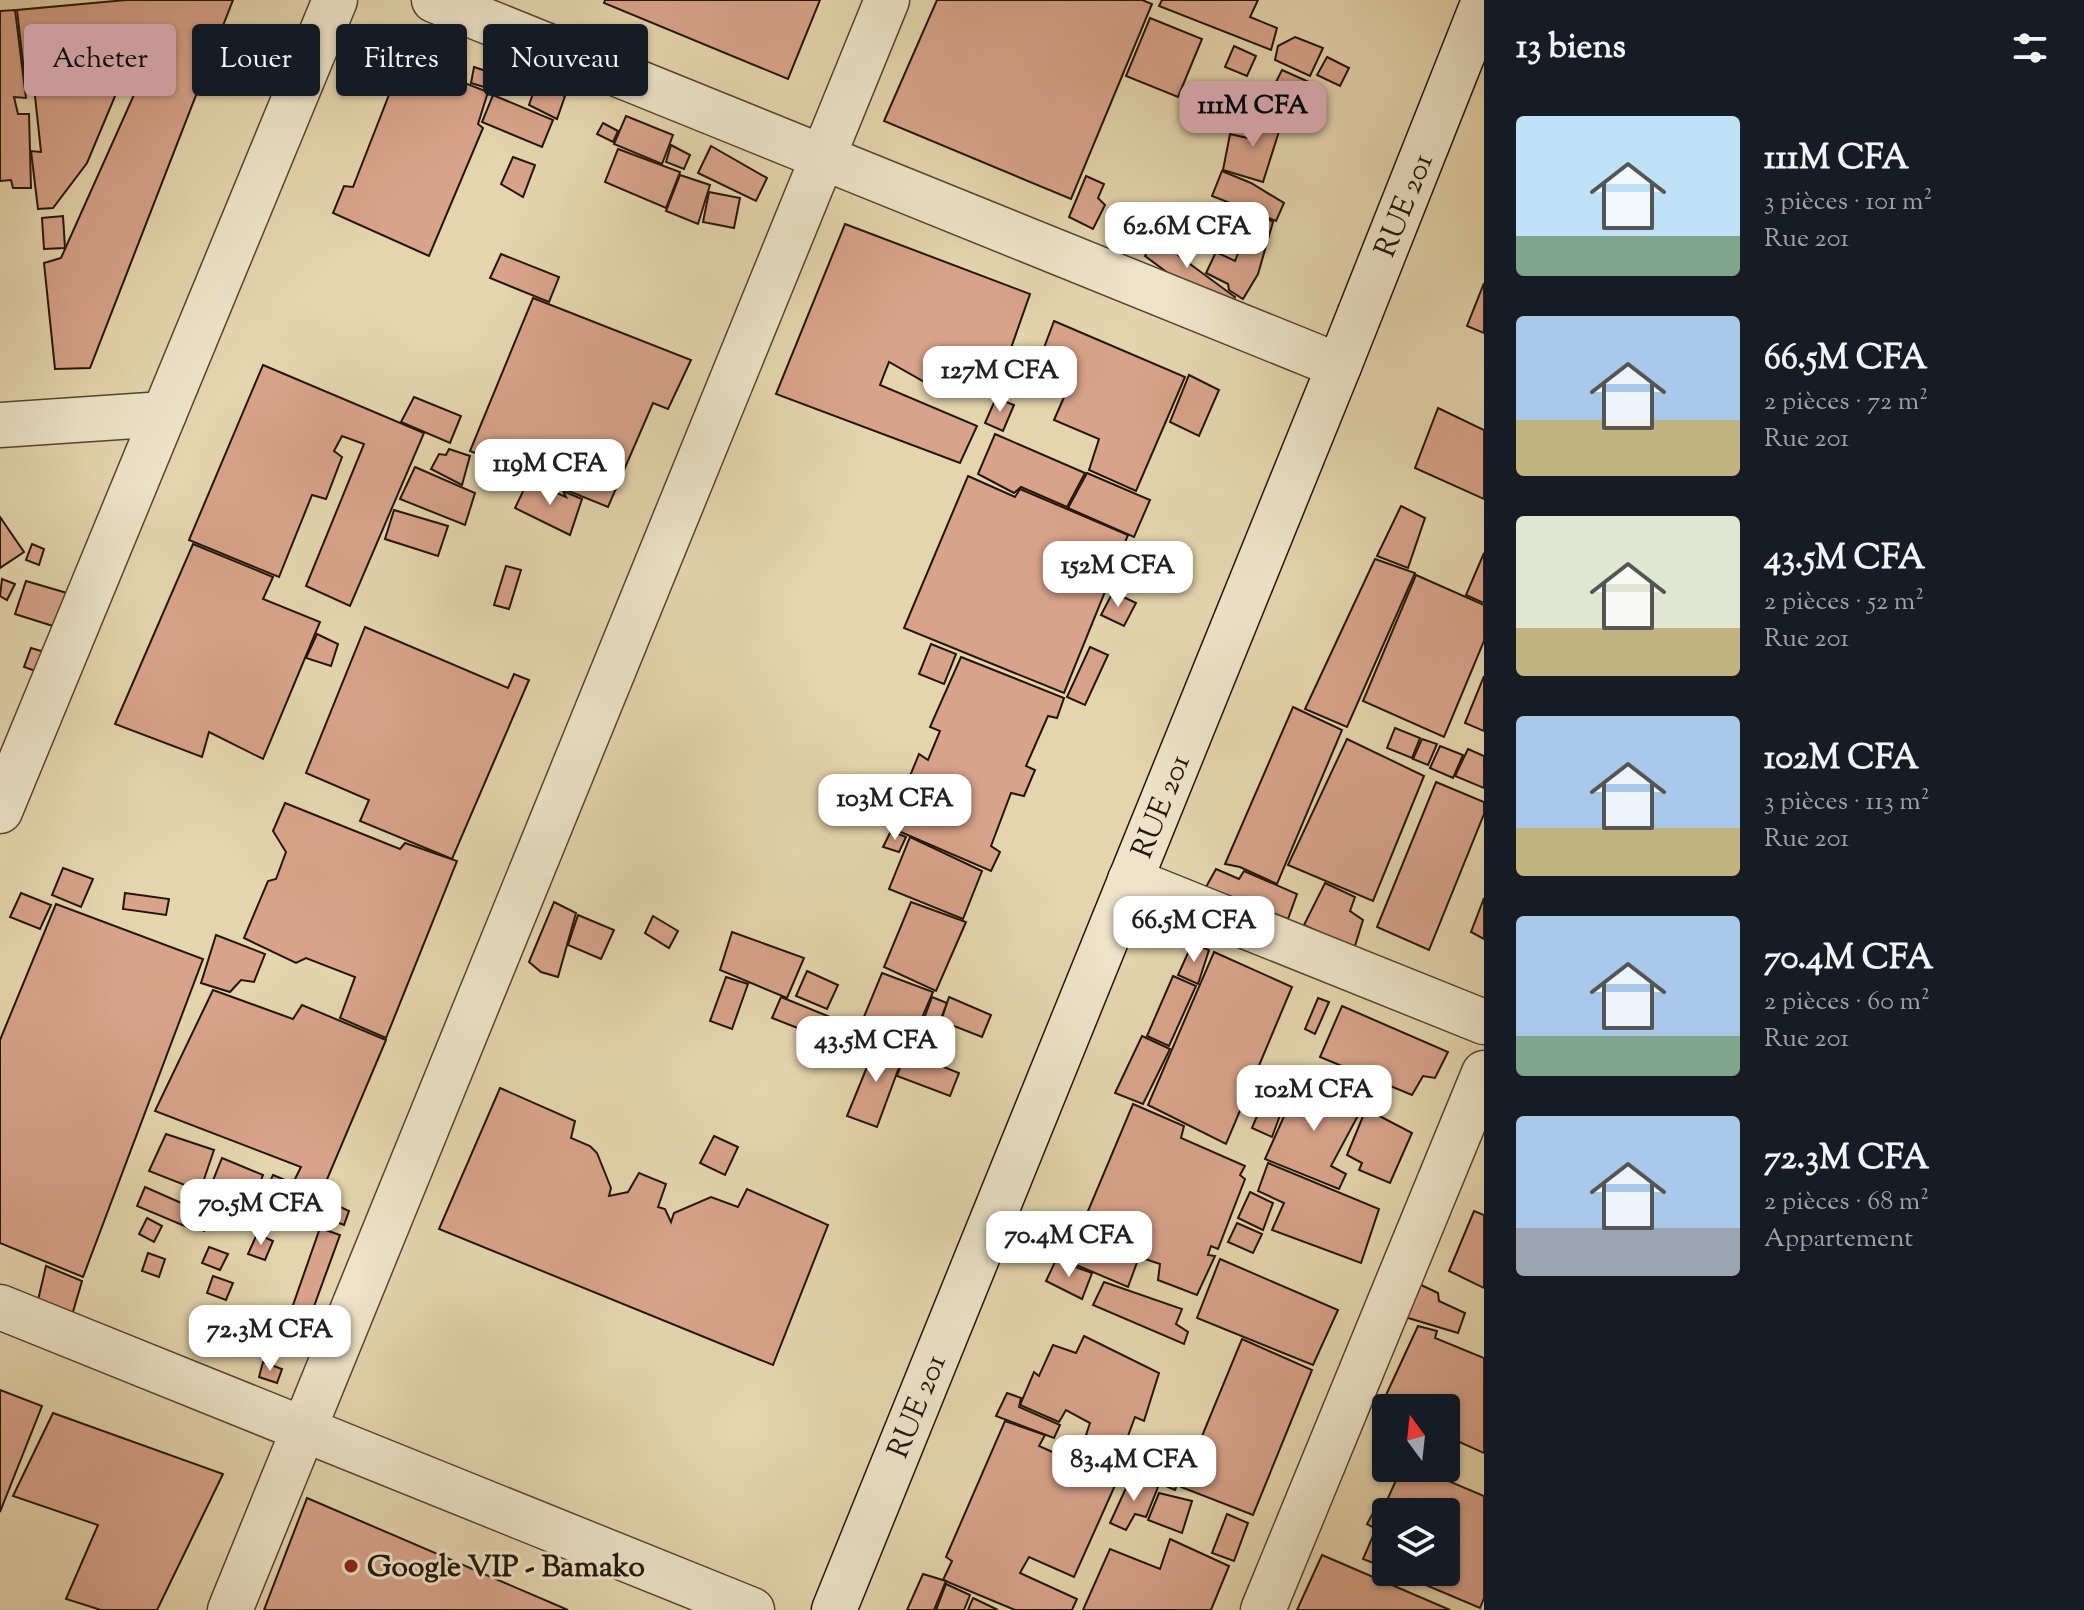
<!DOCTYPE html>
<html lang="fr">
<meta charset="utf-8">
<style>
:root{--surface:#171b24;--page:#242831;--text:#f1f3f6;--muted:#9ea1a6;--accent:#c59692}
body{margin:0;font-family:"Sorts Mill Goudy",serif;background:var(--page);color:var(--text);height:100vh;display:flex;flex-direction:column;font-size:30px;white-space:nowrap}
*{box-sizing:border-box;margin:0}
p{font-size:26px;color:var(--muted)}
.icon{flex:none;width:44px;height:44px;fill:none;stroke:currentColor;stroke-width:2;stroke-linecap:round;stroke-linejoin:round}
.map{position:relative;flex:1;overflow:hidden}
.panel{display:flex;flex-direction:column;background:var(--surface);width:600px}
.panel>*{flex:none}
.guide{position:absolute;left:24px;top:24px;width:760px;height:72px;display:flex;gap:16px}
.needle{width:52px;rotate:345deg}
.buttons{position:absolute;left:1372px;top:1394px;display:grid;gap:16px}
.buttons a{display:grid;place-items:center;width:88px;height:88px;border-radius:8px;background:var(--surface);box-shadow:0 2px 6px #0004;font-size:40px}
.price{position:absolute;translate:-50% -68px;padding:0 18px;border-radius:16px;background:#fff;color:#222;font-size:26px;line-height:52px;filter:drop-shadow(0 2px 4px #0008)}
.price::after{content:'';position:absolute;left:50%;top:48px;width:24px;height:18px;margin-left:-12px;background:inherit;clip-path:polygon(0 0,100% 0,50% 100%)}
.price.active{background:var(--accent);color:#111}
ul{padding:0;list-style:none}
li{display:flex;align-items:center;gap:24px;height:200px;padding:0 32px}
li span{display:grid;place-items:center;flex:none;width:224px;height:160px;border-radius:8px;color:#555}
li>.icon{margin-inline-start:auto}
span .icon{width:96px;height:96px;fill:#fffc;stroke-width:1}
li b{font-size:34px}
h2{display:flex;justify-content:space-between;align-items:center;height:96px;padding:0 32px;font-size:34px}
.tag{padding:0 28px;border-radius:8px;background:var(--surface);box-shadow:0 2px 6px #0004;font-size:28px;line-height:72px}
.tag.active{background:var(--accent);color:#111}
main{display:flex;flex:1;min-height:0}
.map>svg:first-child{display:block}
.building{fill:#d8a38a;stroke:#231607;stroke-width:2}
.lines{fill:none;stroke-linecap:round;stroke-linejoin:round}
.minor-casing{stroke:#544630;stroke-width:47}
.secondary-casing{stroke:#231607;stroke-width:47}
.minor{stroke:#eee4ca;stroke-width:44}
.secondary{stroke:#eee4ca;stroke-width:44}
.poi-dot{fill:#8f2418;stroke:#eee4ca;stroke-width:3}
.labels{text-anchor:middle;stroke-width:6;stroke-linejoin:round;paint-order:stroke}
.street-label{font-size:30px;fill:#231607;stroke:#eee4ca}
.poi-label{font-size:30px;font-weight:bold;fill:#231607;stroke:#eee4ca;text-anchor:start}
</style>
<main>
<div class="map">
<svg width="1484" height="1610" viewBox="0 0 1484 1610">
<rect width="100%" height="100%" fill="#e5d5ad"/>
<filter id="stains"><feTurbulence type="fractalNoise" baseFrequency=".0025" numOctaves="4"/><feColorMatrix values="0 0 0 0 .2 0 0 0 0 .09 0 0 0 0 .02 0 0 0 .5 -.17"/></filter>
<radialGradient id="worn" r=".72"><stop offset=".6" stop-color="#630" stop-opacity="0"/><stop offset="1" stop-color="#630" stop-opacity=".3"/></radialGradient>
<g class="building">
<path d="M126,0H233L90,368L55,369L44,263L61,258L150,59L110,60V77L118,89L87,163L53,208L38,209L31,151L41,152L34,87L26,89L17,10Z"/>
<path d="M605,0H820L788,79L604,3Z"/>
<path d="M937,0H1142L1152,4L1071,199L884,121Z"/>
<path d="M1162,0H1258L1250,17L1277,28L1271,50L1159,6Z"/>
<path d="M15,10L26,98L14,97L18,114H29L31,188H13L11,180L0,181V11Z"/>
<path d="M1150,18L1202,39L1178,97L1126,76Z"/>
<path d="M377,26L405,35L399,53L371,44Z"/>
<path d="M409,35L426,43L419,59L402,52Z"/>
<path d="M1295,37L1323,48L1310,76L1275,60L1278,46Z"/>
<path d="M1234,46L1256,56L1247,76L1225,67Z"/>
<path d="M1327,57L1349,68L1340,86L1317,75Z"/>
<path d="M403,59L488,92L478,124L483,128L429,256L333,213L344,186L353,187Z"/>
<path d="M474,67L501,76L497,91L471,83Z"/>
<path d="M1282,70L1318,86L1303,124L1269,110L1274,96L1271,92Z"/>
<path d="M536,85L565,96L557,119L529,105Z"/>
<path d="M493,95L553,120L542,147L482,122Z"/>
<path d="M1258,110L1273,116L1281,125L1263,182L1223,170L1230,134L1248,138Z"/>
<path d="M626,116L673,135L662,164L614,144Z"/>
<path d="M603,123L618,131L613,142L597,134Z"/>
<path d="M671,145L690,155L684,169L666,162Z"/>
<path d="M711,146L767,178L756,201L698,173Z"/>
<path d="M618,149L680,172L666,208L605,182Z"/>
<path d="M513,157L535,165L523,197L501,184Z"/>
<path d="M1222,171L1251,183L1284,203L1276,221L1212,196Z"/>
<path d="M680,175L710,185L698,224L666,211Z"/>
<path d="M1086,176L1104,184L1098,198L1105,205L1093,229L1069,217Z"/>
<path d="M709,192L740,198L734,228L703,222Z"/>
<path d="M1254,212L1273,222L1258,274L1243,299L1229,290L1228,284L1206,273L1216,252L1235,261Z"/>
<path d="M63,216L65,248L44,249L42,218Z"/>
<path d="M845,224L1030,294L998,385L937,360L928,384L889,362L880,385L977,426L960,463L776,394Z"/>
<path d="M1162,230L1190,239L1187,255L1179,256L1235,297L1226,316L1145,256Z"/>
<path d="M501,254L559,277L549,302L490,278Z"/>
<path d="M1484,283V333L1467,326Z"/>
<path d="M533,298L691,360L668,409L653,403L608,507L470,451Z"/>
<path d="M1054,321L1185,377L1136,491L1089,470L1099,439L1054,420L1068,388L1038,364Z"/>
<path d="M263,365L424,433L350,606L306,586L364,444L342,436L334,451L342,457L326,499L312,495L279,577L189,540Z"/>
<path d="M1189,375L1219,390L1199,436L1170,422Z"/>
<path d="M414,397L461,416L450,443L401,422Z"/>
<path d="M996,398L1014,405L1003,431L985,423Z"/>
<path d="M1438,408L1484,430V499L1415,468Z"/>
<path d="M995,434L1085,473L1067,507L1021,487L1014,493L978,474Z"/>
<path d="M449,449L470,456L462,485L431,469L439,454L446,455Z"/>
<path d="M415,467L475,493L465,525L400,499Z"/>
<path d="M1087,473L1150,500L1134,537L1068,508Z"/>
<path d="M968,476L1015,497L1020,489L1128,535L1064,693L904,628Z"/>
<path d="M528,481L566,497L563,491L582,499L570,535L515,508Z"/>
<path d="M1401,506L1425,518L1408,568L1377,556Z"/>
<path d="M394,510L448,526L438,556L385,539Z"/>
<path d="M0,517L24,552L0,568Z"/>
<path d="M32,544L44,549L39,565L26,560Z"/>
<path d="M193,544L273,577L263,599L320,622L263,759L209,732L202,757L115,724Z"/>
<path d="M1484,553V603L1466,595Z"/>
<path d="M1375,559L1415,573L1347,727L1305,709Z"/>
<path d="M506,566L521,570L509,609L494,605Z"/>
<path d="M1416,575L1484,605V641L1444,737L1363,701Z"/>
<path d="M2,579L15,584L7,600L0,596Z"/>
<path d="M26,581L67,593L56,627L15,614Z"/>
<path d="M1113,592L1136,603L1124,626L1101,615Z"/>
<path d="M365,627L508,688L514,674L529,680L452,859L360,821L369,800L306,773Z"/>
<path d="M317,634L338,644L331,666L306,658Z"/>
<path d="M931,644L956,654L944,684L919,674Z"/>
<path d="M1090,647L1108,655L1085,705L1067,697Z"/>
<path d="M31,648L51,654L44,674L24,667Z"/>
<path d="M961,657L1064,698L1057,718L1048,716L1026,766L1035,770L1024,796L1011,793L991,846L1000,852L991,871L889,827L919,754L928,760L940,731L930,727Z"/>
<path d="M1484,676V731L1465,723Z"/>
<path d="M1293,707L1342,730L1277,884L1240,867L1225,864Z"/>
<path d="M1395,728L1420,738L1412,758L1387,748Z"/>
<path d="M1347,739L1424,776L1373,901L1288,865Z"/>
<path d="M1422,739L1437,744L1428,765L1413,759Z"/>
<path d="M1440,746L1463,755L1453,778L1430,768Z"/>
<path d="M1468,749L1484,756V788L1455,776Z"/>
<path d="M1436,782L1484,802V814L1429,950L1377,927Z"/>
<path d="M285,803L400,849L405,843L457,861L386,1038L340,1018L355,977L306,958L296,963L244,938L268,881L276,879L286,852L273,831Z"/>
<path d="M891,831L906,837L899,852L883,847Z"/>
<path d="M910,837L982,871L963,919L889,889Z"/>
<path d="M63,868L93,879L81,907L52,895Z"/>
<path d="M1216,869L1239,879L1244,871L1297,894L1288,919L1206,887Z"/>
<path d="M1325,883L1355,897L1350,911L1363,920L1354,949L1304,925Z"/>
<path d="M21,893L51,905L40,929L10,917Z"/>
<path d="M125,893L169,899L166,915L123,909Z"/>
<path d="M1484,898V939L1471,932Z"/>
<path d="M554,902L576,913L558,977L541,972L529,962Z"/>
<path d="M911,902L966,922L936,991L884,967Z"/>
<path d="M56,904L203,959L83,1277L0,1243V1040Z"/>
<path d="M578,915L614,930L601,959L568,945Z"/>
<path d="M653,916L678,931L669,948L645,933Z"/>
<path d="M732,932L804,958L787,998L720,970Z"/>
<path d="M216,935L265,954L254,982L241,980L230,992L201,983Z"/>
<path d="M1192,944L1209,950L1198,984L1178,975Z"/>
<path d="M1214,952L1292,987L1226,1144L1148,1105Z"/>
<path d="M807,971L838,985L827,1009L796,996Z"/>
<path d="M882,973L933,992L909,1048L859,1029Z"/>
<path d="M1173,976L1196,986L1169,1046L1147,1036Z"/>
<path d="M726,977L748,984L732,1029L710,1021Z"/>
<path d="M213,990L293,1019L302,1005L386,1040L320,1196L293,1183L301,1167L155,1111Z"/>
<path d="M781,997L835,1019L828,1040L772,1018Z"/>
<path d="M932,997L947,1003L929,1049L915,1043Z"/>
<path d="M949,997L991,1015L982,1037L941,1021Z"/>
<path d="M1318,998L1329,1002L1315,1034L1305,1029Z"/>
<path d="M1342,1006L1448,1052L1435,1078L1423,1076L1412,1095L1320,1057Z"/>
<path d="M1142,1036L1170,1049L1143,1104L1115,1093Z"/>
<path d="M878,1040L905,1051L877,1127L847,1116Z"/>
<path d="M906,1052L959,1073L950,1096L897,1076Z"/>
<path d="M1302,1076L1361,1110L1331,1166L1346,1174L1339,1189L1265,1159Z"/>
<path d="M500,1088L575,1121L571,1138L590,1146L597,1153L611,1188L609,1196L628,1192L639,1173L666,1184L658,1207L665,1209L671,1222L674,1213L711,1197L738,1207L747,1189L828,1225L773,1365L439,1229Z"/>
<path d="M1133,1104L1184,1126L1181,1138L1245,1166L1240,1175L1245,1179L1218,1249L1211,1246L1208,1255L1215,1256L1197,1295L1158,1280L1160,1264L1139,1257L1128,1287L1067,1261Z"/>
<path d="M1262,1104L1282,1110L1272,1137L1252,1128Z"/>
<path d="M1366,1109L1412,1133L1390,1183L1359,1170L1362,1163L1347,1155Z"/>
<path d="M166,1134L214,1150L200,1191L149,1171Z"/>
<path d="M714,1136L738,1147L725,1175L700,1163Z"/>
<path d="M222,1158L263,1175L252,1204L210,1188Z"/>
<path d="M1268,1163L1379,1209L1361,1263L1272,1230L1284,1203L1258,1191Z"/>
<path d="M273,1175L304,1188L290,1220L258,1207Z"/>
<path d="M145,1187L195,1209L187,1227L137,1206Z"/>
<path d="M1250,1192L1273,1203L1263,1230L1238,1218Z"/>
<path d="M334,1204L349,1211L344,1225L328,1219Z"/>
<path d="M1474,1211L1484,1215V1288L1449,1271Z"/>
<path d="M197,1212L210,1217L204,1231L191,1225Z"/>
<path d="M147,1218L162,1226L154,1242L139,1234Z"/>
<path d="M1237,1223L1262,1234L1253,1253L1228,1242Z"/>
<path d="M320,1228L340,1235L305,1331L286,1325Z"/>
<path d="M257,1234L273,1241L265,1260L248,1254Z"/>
<path d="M209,1247L228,1254L220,1270L202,1263Z"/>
<path d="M148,1253L165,1259L159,1277L142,1271Z"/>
<path d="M1220,1259L1338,1310L1313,1365L1197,1318Z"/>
<path d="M1056,1260L1092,1273L1082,1299L1046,1281Z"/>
<path d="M46,1266L82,1281L70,1322L35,1313Z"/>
<path d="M213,1276L233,1283L226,1300L207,1293Z"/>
<path d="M1104,1282L1182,1309L1176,1324L1188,1332L1184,1344L1093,1305Z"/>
<path d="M1419,1284L1438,1293L1439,1301L1465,1313L1458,1333L1405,1317Z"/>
<path d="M1418,1326L1437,1331L1435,1338L1484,1358V1453L1446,1436V1408H1386V1410L1380,1408Z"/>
<path d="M1084,1336L1159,1373L1144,1421L1135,1417L1122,1452L1086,1435L1090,1423L1066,1410L1059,1422L1020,1405L1034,1372L1039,1376L1053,1345L1076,1353Z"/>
<path d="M1242,1339L1312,1370L1253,1515L1181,1487Z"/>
<path d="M263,1362L282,1369L277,1383L259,1377Z"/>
<path d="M0,1390L42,1406L0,1512Z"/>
<path d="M1007,1393L1021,1398L1019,1407L1060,1425L1054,1438L996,1416Z"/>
<path d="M53,1413L223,1474L157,1610H101L66,1599L98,1525L13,1496Z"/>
<path d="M1005,1421L1045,1435L1039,1446L1117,1481L1074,1577L1029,1557L1020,1573L1077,1599L1072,1610H1015L943,1580L952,1561L946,1557Z"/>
<path d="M1144,1444L1187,1462L1175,1490L1132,1472Z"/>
<path d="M1408,1468H1418L1484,1496V1598L1480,1608L1395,1572H1446V1512H1386V1568L1363,1559L1376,1529L1367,1524L1373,1513L1380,1516L1397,1478L1402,1479Z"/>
<path d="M1131,1477L1158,1487L1146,1517L1135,1514L1126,1530L1110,1523Z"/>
<path d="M1159,1493L1192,1501L1182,1533L1148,1520Z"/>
<path d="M307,1498L568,1610H264Z"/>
<path d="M1227,1514L1248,1523L1234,1561L1212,1553Z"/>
<path d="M1170,1539L1229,1566L1211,1610H1083L1110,1549L1160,1569Z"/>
<path d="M1322,1555L1450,1610H1297Z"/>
<path d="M923,1574L946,1581L934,1610H907Z"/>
<path d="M946,1584L970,1595L964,1610H936Z"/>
<path d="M973,1598L998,1610H968Z"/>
</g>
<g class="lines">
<defs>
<g id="minor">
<path d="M434,0L1339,366"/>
<path d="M0,425L164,414"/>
<path d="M0,811L335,0"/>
<path d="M1130,880L1484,1022"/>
<path d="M0,1307L752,1610"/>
<path d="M230,1610L887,0"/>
<path d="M1263,1610L1484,1073"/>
</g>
<path id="secondary" d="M834,1610L1339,366L1484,1"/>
</defs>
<use href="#minor" class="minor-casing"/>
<use href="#secondary" class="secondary-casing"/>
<use href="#minor" class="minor"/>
<use href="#secondary" class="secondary"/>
</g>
<circle class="poi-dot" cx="351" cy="1566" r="8"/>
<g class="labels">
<g class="street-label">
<text transform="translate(1403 205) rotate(-68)" y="10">RUE 201</text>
<text transform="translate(1160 806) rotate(-68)" y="10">RUE 201</text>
<text transform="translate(916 1406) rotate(-68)" y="10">RUE 201</text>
</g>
<g class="poi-label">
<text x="367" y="1576">Google VIP - Bamako</text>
</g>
</g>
<rect width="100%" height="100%" filter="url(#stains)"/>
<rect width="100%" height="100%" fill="url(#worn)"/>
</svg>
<div class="buttons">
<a><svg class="needle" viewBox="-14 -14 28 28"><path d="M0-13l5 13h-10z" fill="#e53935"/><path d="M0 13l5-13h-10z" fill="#9ea1a6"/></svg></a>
<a><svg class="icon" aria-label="layers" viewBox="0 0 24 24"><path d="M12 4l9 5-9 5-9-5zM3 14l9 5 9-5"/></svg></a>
</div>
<b class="price active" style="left:1253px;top:149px">111M CFA</b>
<b class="price" style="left:1187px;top:270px">62.6M CFA</b>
<b class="price" style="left:1000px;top:414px">127M CFA</b>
<b class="price" style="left:550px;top:507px">119M CFA</b>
<b class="price" style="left:1118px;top:609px">152M CFA</b>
<b class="price" style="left:895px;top:842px">103M CFA</b>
<b class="price" style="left:1194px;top:964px">66.5M CFA</b>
<b class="price" style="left:876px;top:1084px">43.5M CFA</b>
<b class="price" style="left:1314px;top:1133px">102M CFA</b>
<b class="price" style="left:261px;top:1247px">70.5M CFA</b>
<b class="price" style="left:1069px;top:1279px">70.4M CFA</b>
<b class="price" style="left:270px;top:1373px">72.3M CFA</b>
<b class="price" style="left:1134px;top:1503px">83.4M CFA</b>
<div class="guide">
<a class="tag active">Acheter</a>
<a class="tag">Louer</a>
<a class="tag">Filtres</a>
<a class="tag">Nouveau</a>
</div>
</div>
<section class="panel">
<h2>13 biens<svg class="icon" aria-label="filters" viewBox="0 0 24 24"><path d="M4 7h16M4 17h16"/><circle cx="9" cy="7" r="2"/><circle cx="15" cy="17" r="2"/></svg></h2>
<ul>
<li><span style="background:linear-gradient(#bfe0f5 75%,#7fa58c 0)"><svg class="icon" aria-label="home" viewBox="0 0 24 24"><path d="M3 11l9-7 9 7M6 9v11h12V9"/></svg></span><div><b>111M CFA</b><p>3 pièces · 101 m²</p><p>Rue 201</p></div></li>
<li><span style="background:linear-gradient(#a9c7e8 65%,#c2b280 0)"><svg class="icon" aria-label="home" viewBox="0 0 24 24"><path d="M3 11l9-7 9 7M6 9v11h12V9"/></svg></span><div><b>66.5M CFA</b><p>2 pièces · 72 m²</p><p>Rue 201</p></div></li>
<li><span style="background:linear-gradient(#dfe7d0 70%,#c2b280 0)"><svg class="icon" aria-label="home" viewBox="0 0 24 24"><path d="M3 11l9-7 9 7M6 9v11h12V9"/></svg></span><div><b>43.5M CFA</b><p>2 pièces · 52 m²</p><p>Rue 201</p></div></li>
<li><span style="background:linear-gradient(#a9c7e8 70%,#c2b280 0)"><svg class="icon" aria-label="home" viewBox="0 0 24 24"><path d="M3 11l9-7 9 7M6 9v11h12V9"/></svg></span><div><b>102M CFA</b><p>3 pièces · 113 m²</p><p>Rue 201</p></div></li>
<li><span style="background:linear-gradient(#a9c7e8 75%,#7fa58c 0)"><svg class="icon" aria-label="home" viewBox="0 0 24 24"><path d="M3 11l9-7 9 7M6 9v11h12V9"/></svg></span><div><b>70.4M CFA</b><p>2 pièces · 60 m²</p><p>Rue 201</p></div></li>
<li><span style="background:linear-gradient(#a9c7e8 70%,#9aa5b1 0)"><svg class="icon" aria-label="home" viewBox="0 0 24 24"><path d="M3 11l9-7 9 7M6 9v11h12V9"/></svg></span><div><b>72.3M CFA</b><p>2 pièces · 68 m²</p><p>Appartement</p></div></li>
</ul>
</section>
</main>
